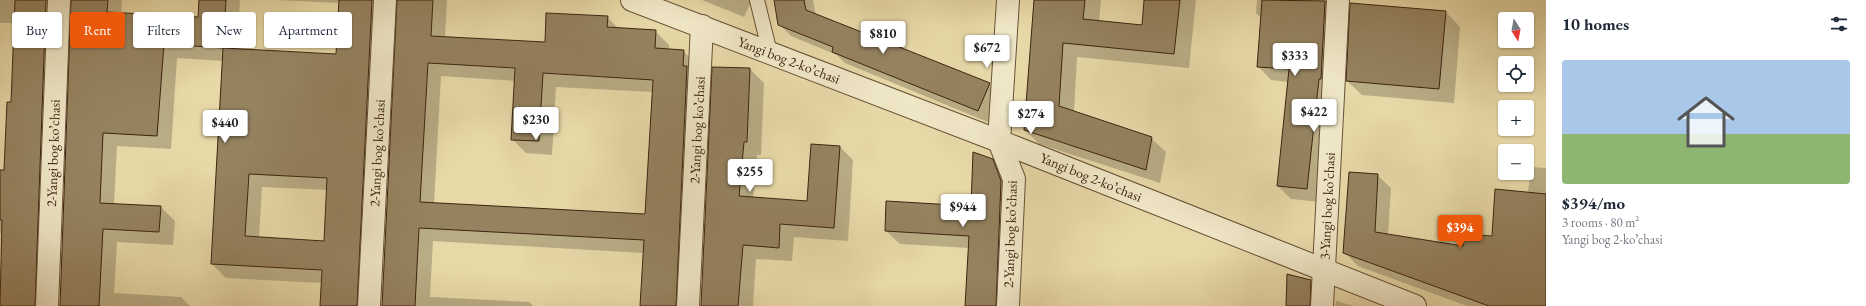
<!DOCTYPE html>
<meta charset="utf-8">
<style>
:root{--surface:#fff;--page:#f2f2f3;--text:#1f2937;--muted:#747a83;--line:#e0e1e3;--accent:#ea580c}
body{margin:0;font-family:"EB Garamond",serif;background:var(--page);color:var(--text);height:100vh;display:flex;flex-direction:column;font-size:15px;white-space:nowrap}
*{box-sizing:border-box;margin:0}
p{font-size:13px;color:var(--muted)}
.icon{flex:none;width:22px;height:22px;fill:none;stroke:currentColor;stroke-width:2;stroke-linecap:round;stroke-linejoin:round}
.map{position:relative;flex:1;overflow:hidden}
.side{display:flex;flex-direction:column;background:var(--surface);width:320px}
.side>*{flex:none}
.hud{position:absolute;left:12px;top:12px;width:380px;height:36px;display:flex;gap:8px}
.needle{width:26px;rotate:169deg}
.tools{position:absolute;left:1498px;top:12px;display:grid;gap:8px}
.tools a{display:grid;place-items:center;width:36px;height:36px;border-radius:4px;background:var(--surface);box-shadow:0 1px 3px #0004;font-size:20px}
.price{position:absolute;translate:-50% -34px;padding:0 9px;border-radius:4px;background:#fff;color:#222;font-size:13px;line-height:26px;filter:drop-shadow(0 1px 2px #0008)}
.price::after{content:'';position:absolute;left:50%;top:24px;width:12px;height:9px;margin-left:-6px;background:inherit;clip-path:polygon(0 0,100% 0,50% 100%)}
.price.active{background:var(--accent);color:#fff}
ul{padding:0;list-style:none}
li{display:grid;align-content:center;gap:8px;height:212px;padding:0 16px}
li+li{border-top:1px solid var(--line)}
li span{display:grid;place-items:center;height:124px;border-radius:4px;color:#555}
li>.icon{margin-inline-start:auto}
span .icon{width:72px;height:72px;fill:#fffc;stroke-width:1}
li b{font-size:17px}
h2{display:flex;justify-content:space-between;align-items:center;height:48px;padding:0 16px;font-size:17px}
.tag{padding:0 14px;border-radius:4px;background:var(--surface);box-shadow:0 1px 3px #0004;font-size:14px;line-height:36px}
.tag.active{background:var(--accent);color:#fff}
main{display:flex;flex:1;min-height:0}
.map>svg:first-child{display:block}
.shadow{fill:#0003;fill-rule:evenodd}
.building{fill:#95825f;stroke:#3d2410;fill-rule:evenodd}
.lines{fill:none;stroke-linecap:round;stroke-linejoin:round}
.lane-casing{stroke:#685136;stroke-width:16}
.street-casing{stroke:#685136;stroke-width:24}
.lane{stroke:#efe6c6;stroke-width:14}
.street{stroke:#efe6c6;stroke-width:22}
.labels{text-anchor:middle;stroke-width:3.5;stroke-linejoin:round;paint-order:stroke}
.street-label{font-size:14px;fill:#3d2410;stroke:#efe6c6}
</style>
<main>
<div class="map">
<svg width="1546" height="306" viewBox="0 0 1546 306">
<rect width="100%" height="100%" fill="#e7d8a7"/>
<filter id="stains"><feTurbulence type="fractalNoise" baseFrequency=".005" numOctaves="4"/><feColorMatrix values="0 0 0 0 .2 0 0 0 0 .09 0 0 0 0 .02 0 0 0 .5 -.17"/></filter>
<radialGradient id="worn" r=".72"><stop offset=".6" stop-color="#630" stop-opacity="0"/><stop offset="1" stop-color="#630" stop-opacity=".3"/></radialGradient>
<g class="shadow">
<path d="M0,0H122L121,14L199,18L200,0H240L237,50L337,55L340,3L275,0H447L445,37L546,43L607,17L618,28L655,31L669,45V50L683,51L697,65L690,306H641L644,253L433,241L430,297L529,302L533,306H383L398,1L393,3L371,306H321L322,283L226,278L212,264L223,61L177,58L171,149L117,146L114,204L161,207L175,221L173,245L117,242L114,293L181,297L190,306H61L72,1L68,2L48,306H0L2,233H0V171H5L12,103L15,23H0ZM441,76L516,81L512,139L526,153L552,155L556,87L653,92L646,216L434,204ZM262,187L328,190L325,242L259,238Z"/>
<path d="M702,0H752L744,17Z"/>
<path d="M775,0H813L816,15L989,84L1001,96L990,123L845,63L837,55L791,36L779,24Z"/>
<path d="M1035,0H1101L1099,22L1143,26L1145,0H1196L1189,68L1077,57L1074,112L1151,138L1166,152L1160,183L1039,144L1025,129Z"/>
<path d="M1257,0H1341L1321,202L1291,199L1278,186L1289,82L1271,80L1258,66L1262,19L1256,13Z"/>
<path d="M1446,12L1460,27L1454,103L1362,95L1347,81Z"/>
<path d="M750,69L764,83L761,155H757L753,198L808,202L839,146L853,160L848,241L794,237L792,261L756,259L753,306H702Z"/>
<path d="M992,160L1006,174L1010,306H966L970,248L900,244L886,231L972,207Z"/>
<path d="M1531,167L1546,168V306H1467L1358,266L1344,252L1377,175L1391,188L1388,235L1464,247L1493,237L1528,193Z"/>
<path d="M1310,281L1324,295L1323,306H1287Z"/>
<path d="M1336,301L1354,306H1335Z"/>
</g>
<g class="building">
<path d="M15,0H46L35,306H0L2,220H0V170H4L7,102H11Z"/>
<path d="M71,0H108L107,12L198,17L199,0H226L223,48L336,54L339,0H372L357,306H320L322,270L211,264L223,48L164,44L157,136L103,133L100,203L161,206L159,232L103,229L99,306H60ZM249,174L327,178L324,241L245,236Z"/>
<path d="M397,0H433L431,36L545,42L546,13L608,16L607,27L656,30L655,48L684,50L683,66H687L676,306H640L644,240L419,228L415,306H382ZM428,63L515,68L511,140L539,141L543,73L653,80L645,214L420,202Z"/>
<path d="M774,0H804L806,10L990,83L978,111L832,52L833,47L778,25Z"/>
<path d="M1034,0H1085L1083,19L1142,25L1144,0H1180L1174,54L1063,43L1059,106L1152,137L1146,170L1024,130Z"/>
<path d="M1262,0L1325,1L1321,79H1319L1307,189L1277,186L1289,69L1257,67Z"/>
<path d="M1350,3L1446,11L1439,89L1346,81Z"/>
<path d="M712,67L750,68L747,142H744L739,196L807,201L811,144L840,146L834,228L780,224L779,248L743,245L738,306H701Z"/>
<path d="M973,152L993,159L1001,181L996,306H965L969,236L885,231L886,201L971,206Z"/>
<path d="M1349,172L1378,174L1375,232L1463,246V234L1492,236L1495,189L1546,194V306H1489L1343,253Z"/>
<path d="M1287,274L1311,280L1310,306H1286Z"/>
</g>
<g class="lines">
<defs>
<path id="lane" d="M757,0L770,53"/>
<g id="street">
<path d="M632,0L999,141L1415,306"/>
<path d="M47,306L59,0"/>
<path d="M369,306L385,0"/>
<path d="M688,306L702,26"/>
<path d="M1008,306L1014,179L999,141L1008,0"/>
<path d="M1322,306L1338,0"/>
</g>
</defs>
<use href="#lane" class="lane-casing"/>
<use href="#street" class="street-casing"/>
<use href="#lane" class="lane"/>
<use href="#street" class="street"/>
</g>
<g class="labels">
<g class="street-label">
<text transform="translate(789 60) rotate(21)" y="5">Yangi bog 2-koʼchasi</text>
<text transform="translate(697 130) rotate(-87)" y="5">2-Yangi bog koʼchasi</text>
<text transform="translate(53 153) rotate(-88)" y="5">2-Yangi bog koʼchasi</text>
<text transform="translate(377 153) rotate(-87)" y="5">2-Yangi bog koʼchasi</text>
<text transform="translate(1091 177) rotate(22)" y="5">Yangi bog 2-koʼchasi</text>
<text transform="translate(1327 206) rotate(-87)" y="5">3-Yangi bog koʼchasi</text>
<text transform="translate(1010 234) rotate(-88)" y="5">2-Yangi bog koʼchasi</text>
</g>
</g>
<rect width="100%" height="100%" filter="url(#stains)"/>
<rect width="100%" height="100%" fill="url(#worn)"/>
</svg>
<div class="tools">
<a><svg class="needle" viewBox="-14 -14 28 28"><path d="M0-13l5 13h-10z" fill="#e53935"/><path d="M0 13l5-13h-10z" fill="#747a83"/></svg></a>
<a><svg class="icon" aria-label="locate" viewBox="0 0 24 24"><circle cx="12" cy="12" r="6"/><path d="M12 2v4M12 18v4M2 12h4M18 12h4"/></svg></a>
<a>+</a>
<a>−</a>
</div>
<b class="price" style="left:883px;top:55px">$810</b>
<b class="price" style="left:987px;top:69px">$672</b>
<b class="price" style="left:1295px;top:77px">$333</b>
<b class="price" style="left:1314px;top:133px">$422</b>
<b class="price" style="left:1031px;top:135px">$274</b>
<b class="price" style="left:536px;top:141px">$230</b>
<b class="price" style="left:225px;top:144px">$440</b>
<b class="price" style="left:750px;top:193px">$255</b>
<b class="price" style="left:963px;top:228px">$944</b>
<b class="price active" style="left:1460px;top:249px">$394</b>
<div class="hud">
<a class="tag">Buy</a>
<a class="tag active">Rent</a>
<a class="tag">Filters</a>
<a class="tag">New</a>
<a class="tag">Apartment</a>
</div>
</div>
<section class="side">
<h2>10 homes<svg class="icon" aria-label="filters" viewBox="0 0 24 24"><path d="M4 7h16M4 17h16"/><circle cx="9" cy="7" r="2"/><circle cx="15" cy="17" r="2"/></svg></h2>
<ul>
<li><span style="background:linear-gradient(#a9c7e8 60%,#8fb573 0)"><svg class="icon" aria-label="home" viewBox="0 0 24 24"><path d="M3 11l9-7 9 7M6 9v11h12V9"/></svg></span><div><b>$394/mo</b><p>3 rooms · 80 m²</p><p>Yangi bog 2-koʼchasi</p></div></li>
</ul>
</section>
</main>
